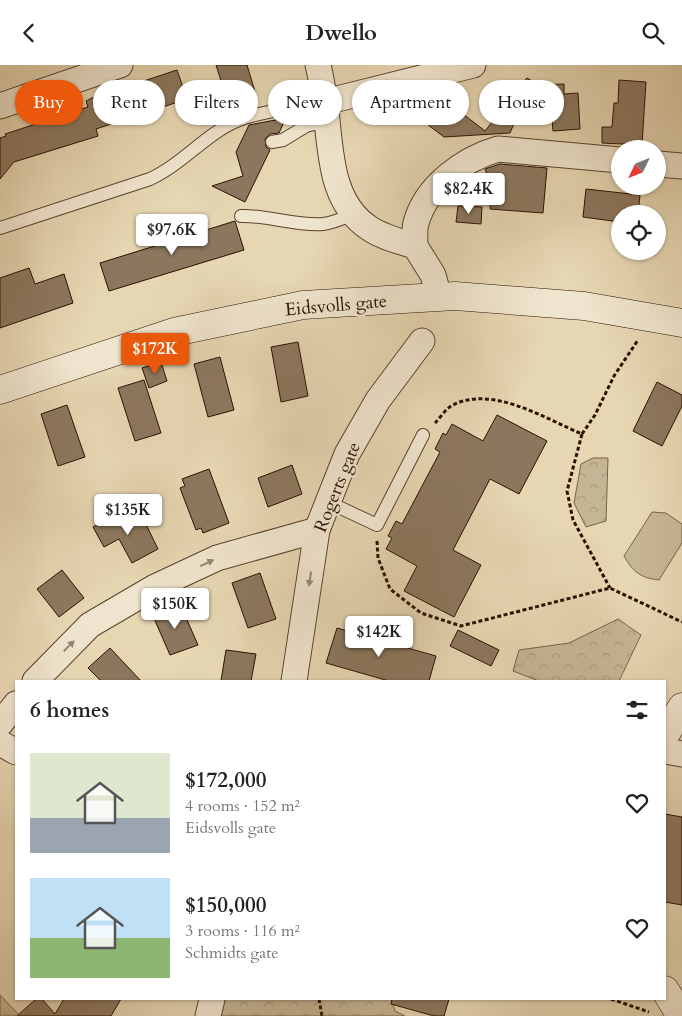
<!DOCTYPE html>
<meta charset="utf-8">
<style>
:root{--surface:#fff;--page:#f6f6f6;--text:#222;--muted:#767676;--accent:#ea580c}
body{margin:0;font-family:Cardo,serif;background:var(--page);color:var(--text);height:100vh;display:flex;flex-direction:column;font-size:19px;white-space:nowrap}
*{box-sizing:border-box;margin:0}
p{font-size:16px;color:var(--muted)}
.icon{flex:none;width:28px;height:28px;fill:none;stroke:currentColor;stroke-width:2;stroke-linecap:round;stroke-linejoin:round}
.map{position:relative;flex:1;overflow:hidden}
.details{position:absolute;left:15px;top:615px;width:651px;height:320px;display:flex;flex-direction:column;background:var(--surface);border-radius:0px;box-shadow:0 1px 4px #0004}
.details>*{flex:none}
.hud{position:absolute;left:15px;top:15px;width:652px;height:45px;display:flex;gap:10px}
.needle{width:32px;rotate:227deg}
.fabs{position:absolute;left:611px;top:75px;display:grid;gap:10px}
.fabs a{display:grid;place-items:center;width:55px;height:55px;border-radius:50%;background:var(--surface);box-shadow:0 1px 4px #0004;font-size:25px}
.price{position:absolute;translate:-50% -42px;padding:0 11px;border-radius:5px;background:#fff;color:#222;font-size:16px;line-height:32px;filter:drop-shadow(0 1px 2px #0008)}
.price::after{content:'';position:absolute;left:50%;top:30px;width:15px;height:11px;margin-left:-8px;background:inherit;clip-path:polygon(0 0,100% 0,50% 100%)}
.price.current{background:var(--accent);color:#fff}
ul{padding:0;list-style:none}
li{display:flex;align-items:center;gap:15px;height:125px;padding:0 15px}
li span{display:grid;place-items:center;flex:none;width:140px;height:100px;border-radius:0px;color:#555}
li>.icon{margin-inline-start:auto}
span .icon{width:60px;height:60px;fill:#fffc;stroke-width:1}
li b{font-size:21px}
h2{display:flex;justify-content:space-between;align-items:center;height:60px;padding:0 15px;font-size:21px}
.pill{padding:0 18px;border-radius:22px;background:var(--surface);box-shadow:0 1px 4px #0004;font-size:18px;line-height:45px}
.pill.current{background:var(--accent);color:#fff}
header{display:flex;justify-content:space-between;align-items:center;height:65px;padding:0 15px;background:var(--surface);font-size:22px;font-weight:800}
.map>svg:first-child{display:block}
.forest{fill:url(#forest-crowns);stroke:#78634b}
.garden{fill:#c6b594;stroke:#78634b}
.building{fill:#8c775e;stroke:#2a1102}
.lines{fill:none;stroke-linecap:round;stroke-linejoin:round}
.lane-casing{stroke:#59422e;stroke-width:14}
.street-casing{stroke:#59422e;stroke-width:27}
.secondary-casing{stroke:#2a1102;stroke-width:29}
.path{stroke:#2a1102;stroke-width:3;stroke-dasharray:4 2.5;stroke-linecap:butt}
.lane{stroke:#efe4cd;stroke-width:12}
.street{stroke:#efe4cd;stroke-width:25}
.secondary{stroke:#efe4cd;stroke-width:28}
.oneway{fill:#968572}
.labels{text-anchor:middle;stroke-width:5;stroke-linejoin:round;paint-order:stroke}
.street-label{font-size:18px;fill:#2a1102;stroke:#efe4cd}
</style>
<header><svg class="icon" aria-label="back" viewBox="0 0 24 24"><path d="M15 5l-7 7 7 7"/></svg>Dwello<svg class="icon" aria-label="search" viewBox="0 0 24 24"><circle cx="10" cy="10" r="6"/><path d="M15 15l6 6"/></svg></header>
<div class="map">
<svg width="682" height="951" viewBox="0 0 682 951">
<defs>
<pattern id="forest-crowns" width="20" height="18" patternUnits="userSpaceOnUse" patternTransform="scale(1.25)"><rect width="20" height="18" fill="#c6b594"/><path d="M2 6a3 3 0 1 1 6 0M12 15a3 3 0 1 1 6 0" fill="none" stroke="#aa9b7e"/></pattern>
</defs>
<rect width="100%" height="100%" fill="#e6d6b2"/>
<filter id="stains"><feTurbulence type="fractalNoise" baseFrequency=".004" numOctaves="4"/><feColorMatrix values="0 0 0 0 .2 0 0 0 0 .09 0 0 0 0 .02 0 0 0 .5 -.17"/></filter>
<radialGradient id="worn" r=".72"><stop offset=".6" stop-color="#630" stop-opacity="0"/><stop offset="1" stop-color="#630" stop-opacity=".3"/></radialGradient>
<g class="forest">
<path d="M593,393H608L606,456L586,462L574,438L581,399Z"/>
<path d="M618,554L641,570L619,616H539L513,606L519,585L569,578Z"/>
<path d="M0,930L20,951H0Z"/>
<path d="M224,934H391L395,946L405,951H219Z"/>
</g>
<path class="garden" d="M652,447L666,448L682,459V478L659,515C641,513 633,507 624,491Z"/>
<g class="building">
<path d="M216,0H247L256,30L228,38Z"/>
<path d="M177,5L187,34L96,64L98,71L14,97L0,114V73L6,71L5,69L88,42L86,36L92,33Z"/>
<path d="M527,13L532,16L524,35L538,44L537,20L564,19V29L578,28L580,64L553,66L552,54L515,56L510,68L444,72L423,56L441,32L485,66Z"/>
<path d="M619,15L646,17L642,80L602,78V62H612L614,38H618Z"/>
<path d="M286,53L279,68L270,69L265,74L266,82L270,85L245,137L212,121L243,111L236,87L249,60Z"/>
<path d="M500,99L547,103L543,148L490,144L492,122L485,104Z"/>
<path d="M586,124L640,130L638,149H620V157L583,152Z"/>
<path d="M458,141L482,142L481,159L456,157Z"/>
<path d="M235,156L244,185L109,226L100,198Z"/>
<path d="M29,203L35,219L64,209L73,238L0,263V213Z"/>
<path d="M298,277L308,331L281,337L271,282Z"/>
<path d="M220,292L234,345L208,352L194,299Z"/>
<path d="M161,297L167,316L149,323L142,303Z"/>
<path d="M144,315L161,368L135,376L118,323Z"/>
<path d="M657,317L682,330V341L662,381L633,366Z"/>
<path d="M67,340L85,392L58,401L41,349Z"/>
<path d="M497,350L547,376L519,429L490,414L453,485L481,500L454,552L404,526L417,501L386,484L392,473L388,471L396,456L402,459L440,387L435,384L443,368L446,370L452,359L483,376Z"/>
<path d="M292,400L302,429L268,442L258,413Z"/>
<path d="M209,404L229,458L203,468L201,463L196,465L180,423L185,421L182,414Z"/>
<path d="M116,449L121,460L141,449L158,484L132,498L119,474L104,482L93,462Z"/>
<path d="M62,505L84,533L59,552L37,524Z"/>
<path d="M260,508L276,554L248,563L232,518Z"/>
<path d="M180,539L198,580L170,590L153,551Z"/>
<path d="M337,563L436,591L429,616H389L326,598Z"/>
<path d="M458,565L499,585L491,601L450,581Z"/>
<path d="M110,583L141,616H101L88,603Z"/>
<path d="M226,585L256,589L251,616H221Z"/>
<path d="M665,749L682,752V840L665,837Z"/>
<path d="M36,934H42L55,949L64,934H121L111,951H17Z"/>
<path d="M392,934H449L444,951H434L391,939Z"/>
</g>
<g class="lines">
<defs>
<g id="lane">
<path d="M272,77L283,75L306,61L327,56"/>
<path d="M241,151C268,150 295,161 323,159C333,158 344,153 353,149"/>
<path d="M0,163L150,114C183,99 206,68 239,55C260,46 301,42 325,37"/>
<path d="M328,437L377,460L423,370"/>
</g>
<g id="street">
<path d="M318,0C321,12 323,25 325,38C331,80 328,136 369,163C382,172 399,176 415,181L433,210L439,232"/>
<path d="M325,37L473,0"/>
<path d="M0,41L120,0"/>
<path d="M658,99L682,101"/>
<path d="M415,181C415,174 414,165 416,158C426,121 464,94 498,84L620,95"/>
<path d="M35,616L90,560L155,522L217,493L317,465"/>
<path d="M294,616L317,465L347,389L378,335L422,276"/>
<path d="M0,659L16,639"/>
<path d="M0,678L16,687"/>
<path d="M665,686L682,689"/>
<path d="M208,951L212,934"/>
</g>
<g id="secondary">
<path d="M0,325L174,267L303,240L455,231L584,241L682,258"/>
<path d="M665,670L682,642"/>
<path d="M665,925L681,951"/>
</g>
</defs>
<use href="#lane" class="lane-casing"/>
<use href="#street" class="street-casing"/>
<use href="#secondary" class="secondary-casing"/>
<g class="path">
<path d="M435,358C440,353 445,345 451,341C491,319 544,353 582,369L567,426L573,455L610,523"/>
<path d="M582,369L595,350L614,311L638,275"/>
<path d="M377,476L378,493L390,524L421,548L461,561L610,523L682,557"/>
<path d="M319,934L322,951"/>
<path d="M611,934L649,947"/>
</g>
<use href="#lane" class="lane"/>
<use href="#street" class="street"/>
<use href="#secondary" class="secondary"/>
</g>
<defs><path id="oneway-solid" d="M-6-.8H1V-3.2L6.5 0L1 3.2V.8H-6Z" transform="scale(1.25)"/></defs>
<g class="oneway">
<use href="#oneway-solid" transform="translate(207 498) rotate(-25)"/>
<use href="#oneway-solid" transform="translate(310 514) rotate(98)"/>
<use href="#oneway-solid" transform="translate(69 581) rotate(-45)"/>
</g>
<g class="labels">
<g class="street-label">
<text transform="translate(336 240) rotate(-5)" y="6">Eidsvolls gate</text>
<text transform="translate(337 422) rotate(-68)" y="6">Rogerts gate</text>
</g>
</g>
<rect width="100%" height="100%" filter="url(#stains)"/>
<rect width="100%" height="100%" fill="url(#worn)"/>
</svg>
<div class="fabs">
<a><svg class="needle" viewBox="-14 -14 28 28"><path d="M0-13l5 13h-10z" fill="#e53935"/><path d="M0 13l5-13h-10z" fill="#767676"/></svg></a>
<a><svg class="icon" aria-label="locate" viewBox="0 0 24 24"><circle cx="12" cy="12" r="6"/><path d="M12 2v4M12 18v4M2 12h4M18 12h4"/></svg></a>
</div>
<b class="price" style="left:469px;top:150px">$82.4K</b>
<b class="price" style="left:172px;top:191px">$97.6K</b>
<b class="price current" style="left:155px;top:310px">$172K</b>
<b class="price" style="left:128px;top:471px">$135K</b>
<b class="price" style="left:175px;top:565px">$150K</b>
<b class="price" style="left:379px;top:593px">$142K</b>
<div class="hud">
<a class="pill current">Buy</a>
<a class="pill">Rent</a>
<a class="pill">Filters</a>
<a class="pill">New</a>
<a class="pill">Apartment</a>
<a class="pill">House</a>
</div>
<section class="details">
<h2>6 homes<svg class="icon" aria-label="filters" viewBox="0 0 24 24"><path d="M4 7h16M4 17h16"/><circle cx="9" cy="7" r="2"/><circle cx="15" cy="17" r="2"/></svg></h2>
<ul>
<li><span style="background:linear-gradient(#dfe7d0 65%,#9aa5b1 0)"><svg class="icon" aria-label="home" viewBox="0 0 24 24"><path d="M3 11l9-7 9 7M6 9v11h12V9"/></svg></span><div><b>$172,000</b><p>4 rooms · 152 m²</p><p>Eidsvolls gate</p></div><svg class="icon" aria-label="heart" viewBox="0 0 24 24"><path d="M12 20l-8-8c-3-5 5-10 8-4 3-6 11-1 8 4z"/></svg></li>
<li><span style="background:linear-gradient(#bfe0f5 60%,#8fb573 0)"><svg class="icon" aria-label="home" viewBox="0 0 24 24"><path d="M3 11l9-7 9 7M6 9v11h12V9"/></svg></span><div><b>$150,000</b><p>3 rooms · 116 m²</p><p>Schmidts gate</p></div><svg class="icon" aria-label="heart" viewBox="0 0 24 24"><path d="M12 20l-8-8c-3-5 5-10 8-4 3-6 11-1 8 4z"/></svg></li>
</ul>
</section>
</div>
